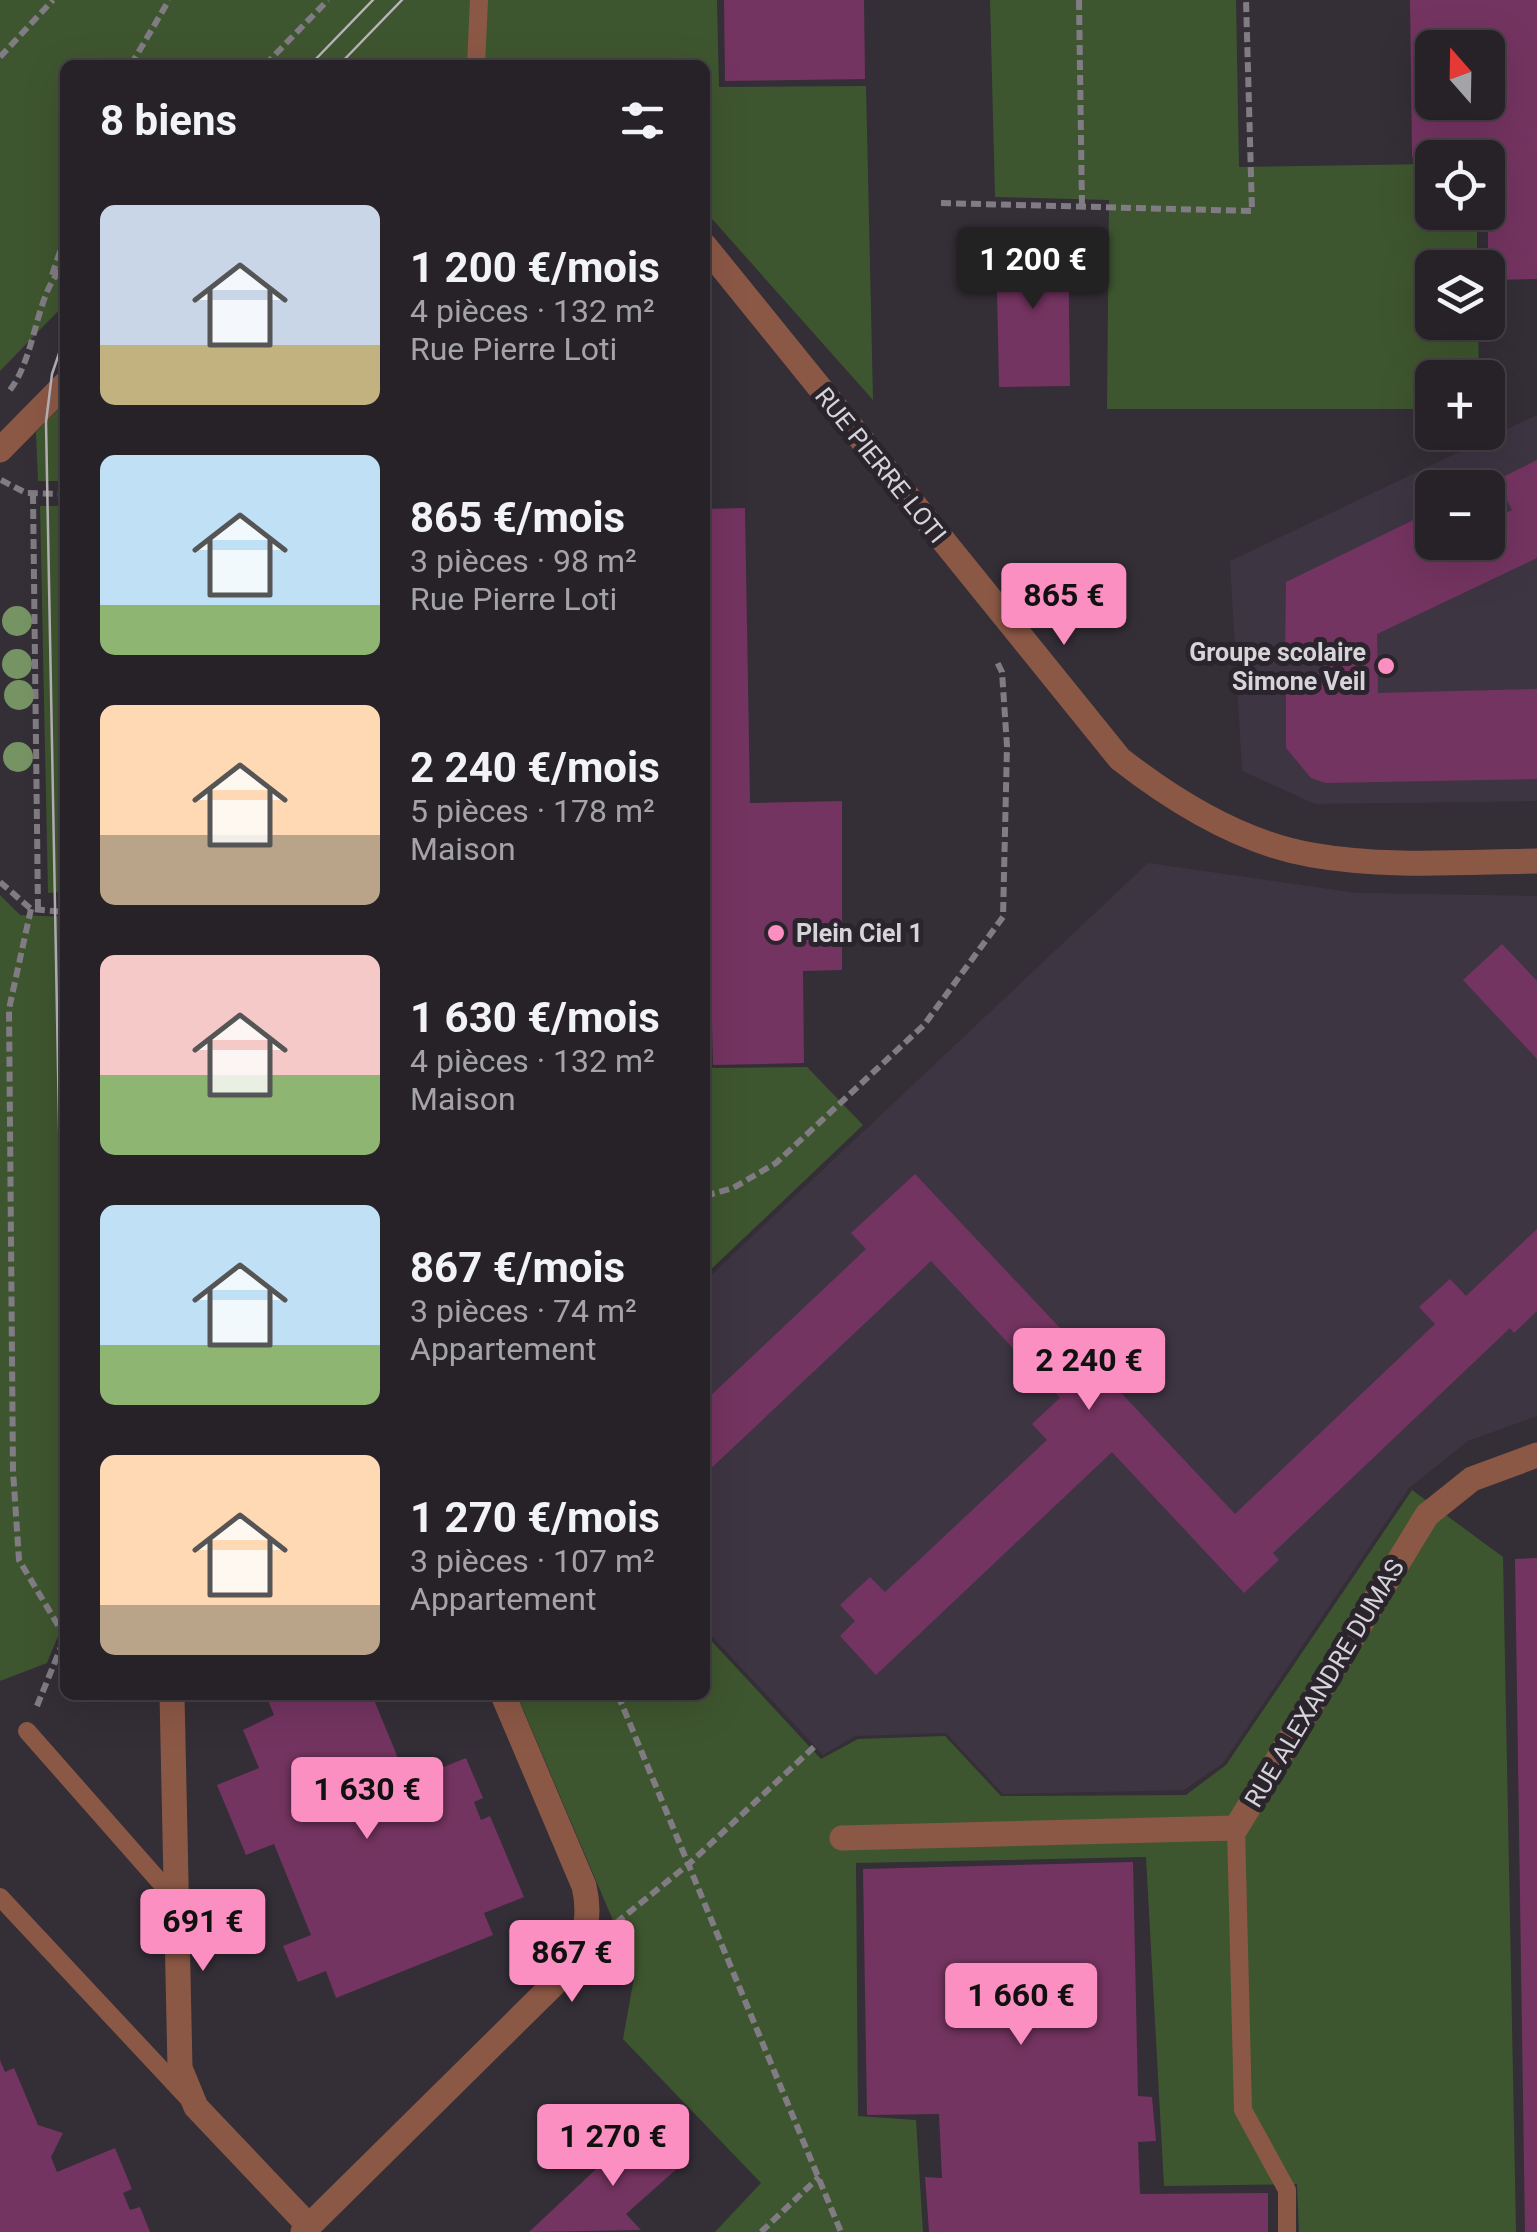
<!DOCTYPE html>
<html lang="fr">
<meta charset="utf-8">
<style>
:root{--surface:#272228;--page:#2f2a30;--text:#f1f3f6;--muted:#a4a4a8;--line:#433f45;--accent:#fc8fc1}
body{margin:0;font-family:Roboto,sans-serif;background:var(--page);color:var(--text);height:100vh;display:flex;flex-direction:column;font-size:38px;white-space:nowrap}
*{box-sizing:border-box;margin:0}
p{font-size:32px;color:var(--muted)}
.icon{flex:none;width:55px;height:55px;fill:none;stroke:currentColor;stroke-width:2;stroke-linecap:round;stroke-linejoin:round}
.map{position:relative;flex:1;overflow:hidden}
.sheet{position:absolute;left:60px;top:60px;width:650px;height:1640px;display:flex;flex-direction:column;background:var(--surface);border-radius:15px;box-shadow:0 10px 40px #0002,0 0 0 2px var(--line)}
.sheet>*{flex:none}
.needle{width:65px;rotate:340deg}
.buttons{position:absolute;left:1415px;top:30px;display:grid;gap:20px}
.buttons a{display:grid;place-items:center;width:90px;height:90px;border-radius:15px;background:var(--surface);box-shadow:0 10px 40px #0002,0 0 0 2px var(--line);font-size:50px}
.price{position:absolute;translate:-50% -85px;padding:0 22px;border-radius:10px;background:var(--accent);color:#111;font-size:32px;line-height:65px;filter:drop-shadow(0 2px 5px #0008)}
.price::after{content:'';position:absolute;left:50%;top:60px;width:30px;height:22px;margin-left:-15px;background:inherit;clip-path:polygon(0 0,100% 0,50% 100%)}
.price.active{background:#222;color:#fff}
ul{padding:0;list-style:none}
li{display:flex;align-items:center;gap:30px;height:250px;padding:0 40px}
li span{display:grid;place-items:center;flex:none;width:280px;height:200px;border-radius:15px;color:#555}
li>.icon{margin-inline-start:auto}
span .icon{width:120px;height:120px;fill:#fffc;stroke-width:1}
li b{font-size:42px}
h2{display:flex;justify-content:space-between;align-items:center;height:120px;padding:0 40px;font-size:42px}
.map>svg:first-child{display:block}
.built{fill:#3e3543;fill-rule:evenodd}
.green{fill:#3e562f}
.building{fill:#743461;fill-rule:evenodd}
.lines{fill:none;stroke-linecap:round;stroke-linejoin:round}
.path{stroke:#817c83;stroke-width:6;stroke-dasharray:10 5;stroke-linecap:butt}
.service{stroke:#8c5846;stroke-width:18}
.minor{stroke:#8c5846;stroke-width:25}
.tram{stroke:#b8b4ba;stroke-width:2.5}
.tree{fill:#769363}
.poi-dot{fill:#fc8fc1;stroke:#2a242c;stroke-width:4}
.labels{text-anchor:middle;stroke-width:10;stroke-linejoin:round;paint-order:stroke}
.street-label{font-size:25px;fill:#d7d4d9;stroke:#2a242c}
.poi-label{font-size:25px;font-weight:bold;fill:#d7d4d9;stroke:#2a242c;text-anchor:end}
</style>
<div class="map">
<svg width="1537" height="2232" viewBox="0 0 1537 2232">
<rect width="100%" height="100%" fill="#342e36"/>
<g class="built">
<path d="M1537,415V801L1315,804L1242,771L1230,561ZM1432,488H1488V542H1432Z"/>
<path d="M1148,863L1357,893L1537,896V1416L1468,1441L1409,1488L1223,1763L1184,1790L1003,1794L946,1733L855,1736L823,1755L705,1629V1281Z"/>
</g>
<g class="green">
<path d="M0,0H717L719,87L866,86L873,400L705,211V65H65V304L0,371Z"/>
<path d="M990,0H1236L1239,167L1432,164V212L1477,213V267L1432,268V322L1478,323L1479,377L1432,378V409H1107L1109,200L995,197Z"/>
<path d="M65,402V481H38L36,432Z"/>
<path d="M40,506H65V892L48,893Z"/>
<path d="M0,895L20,915L65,917V1619L47,1663L0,1681Z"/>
<path d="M706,1032L709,1068L807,1067L863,1125L705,1275Z"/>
<path d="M1412,1490L1503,1557L1516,2232H1299L1297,2184L1164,2186L1146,1857L856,1863L858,2116L916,2120L923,2232H715L761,2183L623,2039L635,1972L517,1695H705V1634L821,1759L858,1739L945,1736L1001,1796L1186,1795L1226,1765Z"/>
</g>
<g class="building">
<path d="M724,0H864L865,79L725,81Z"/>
<path d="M1410,0H1537V279L1488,280V158L1412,157ZM1432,48H1488V102H1432Z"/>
<path d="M1068,238L1070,386L999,387L996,239Z"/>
<path d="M1537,460V558L1377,634L1378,693L1537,689V779L1326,783L1311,778L1286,748V673H1322V659L1285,662L1286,582L1432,511V542H1488V522L1512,510L1497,480Z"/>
<path d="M745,508L750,803L842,801V970L803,971L804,1063L713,1065L712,1025H705V509Z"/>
<path d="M1502,944L1537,981V1059L1463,980Z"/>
<path d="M915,1174L1235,1514L1435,1324L1419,1307L1450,1279L1466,1296L1537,1229V1311L1514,1333L1510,1328L1273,1553L1279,1560L1244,1593L1112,1452L876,1675L840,1636L855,1621L840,1605L870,1577L885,1592L1047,1440L1032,1424L1060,1398L931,1261L705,1474V1401L866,1249L851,1233Z"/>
<path d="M1537,1558V2232H1525L1515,1559Z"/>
<path d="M256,1695H372L412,1792L430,1785L426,1774L466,1758L483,1798L474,1802L481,1820L490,1816L524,1897L484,1913L493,1935L336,1998L326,1971L298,1982L283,1946L311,1935L274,1844L246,1855L217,1785L259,1768L243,1730L274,1715L267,1698L258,1701Z"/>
<path d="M1133,1862L1138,2096L1152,2097L1156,2141L1138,2142L1140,2194L1268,2193V2232H929L925,2177L942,2178L939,2114L867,2115L863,1869Z"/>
<path d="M0,2060L5,2072L14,2068L38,2125L63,2133L51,2157L57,2172L115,2148L132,2189L123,2193L130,2210L140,2207L150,2232H0Z"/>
<path d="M642,2126L680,2166L626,2214L641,2230L529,2232Z"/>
</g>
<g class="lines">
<g class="path">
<path d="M1079,0L1082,207"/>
<path d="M0,57L53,0"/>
<path d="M131,65L169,0"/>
<path d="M265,65L328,0"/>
<path d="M941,203L1252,211L1246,0"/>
<path d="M52,275L65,237"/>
<path d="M10,390C37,355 36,288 65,266"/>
<path d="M1,480L26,493L65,494"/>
<path d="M33,494L38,910"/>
<path d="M0,882L31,909L65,912"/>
<path d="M31,909L9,1009L13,1471L19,1560L65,1637"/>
<path d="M705,1196L733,1188L776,1163L924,1025L1003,917L1007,746L1002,672L996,660"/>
<path d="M618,1695L841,2232"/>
<path d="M37,1706L65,1637"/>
<path d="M616,1923L690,1863L815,1746"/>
<path d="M761,2232L819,2177"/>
</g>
<g class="service">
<path d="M476,65L479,0"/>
<path d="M27,1731L175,1899"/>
<path d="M1236,1828L1243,2110L1287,2190V2232"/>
<path d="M0,1897L189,2099"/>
</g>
<g class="minor">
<path d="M705,246L1120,759C1175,802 1242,843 1312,855C1386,868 1463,862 1537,861"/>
<path d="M0,450L65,384"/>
<path d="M172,1695L180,2068L196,2107L309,2226"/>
<path d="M842,1838L1236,1828L1427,1515L1472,1479L1537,1455"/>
<path d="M303,2232L556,1982C581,1953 593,1924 584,1886L503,1695"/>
</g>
<g class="tram">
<path d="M310,65L373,0"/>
<path d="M339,65L402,0"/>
<path d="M65,336L52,374L46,422L65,1443"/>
</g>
</g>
<g class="tree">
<circle cx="17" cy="621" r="15"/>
<circle cx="17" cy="664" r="15"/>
<circle cx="19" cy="695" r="15"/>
<circle cx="18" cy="757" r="15"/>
</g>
<g class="poi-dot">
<circle cx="1386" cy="666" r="10"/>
<circle cx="776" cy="933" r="10"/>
</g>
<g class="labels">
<g class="street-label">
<text transform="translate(881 465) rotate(51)" y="9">RUE PIERRE LOTI</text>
<text transform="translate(1324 1683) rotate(-59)" y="9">RUE ALEXANDRE DUMAS</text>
</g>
<g class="poi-label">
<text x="1366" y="661">Groupe scolaire<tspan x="1366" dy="29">Simone Veil</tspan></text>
<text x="796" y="942" text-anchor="start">Plein Ciel 1</text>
</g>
</g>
</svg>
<div class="buttons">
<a><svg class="needle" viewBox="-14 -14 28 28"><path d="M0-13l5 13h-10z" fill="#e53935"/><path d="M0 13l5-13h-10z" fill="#a4a4a8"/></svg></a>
<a><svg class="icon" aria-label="locate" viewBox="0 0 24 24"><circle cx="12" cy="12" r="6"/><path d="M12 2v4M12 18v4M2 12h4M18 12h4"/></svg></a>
<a><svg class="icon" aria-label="layers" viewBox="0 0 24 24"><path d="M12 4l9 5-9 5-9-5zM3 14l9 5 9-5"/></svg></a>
<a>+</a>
<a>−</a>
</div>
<b class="price active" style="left:1033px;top:312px">1 200 €</b>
<b class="price" style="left:1064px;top:648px">865 €</b>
<b class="price" style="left:1089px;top:1413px">2 240 €</b>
<b class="price" style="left:367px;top:1842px">1 630 €</b>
<b class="price" style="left:203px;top:1974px">691 €</b>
<b class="price" style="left:572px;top:2005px">867 €</b>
<b class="price" style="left:1021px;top:2048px">1 660 €</b>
<b class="price" style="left:613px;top:2189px">1 270 €</b>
<section class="sheet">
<h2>8 biens<svg class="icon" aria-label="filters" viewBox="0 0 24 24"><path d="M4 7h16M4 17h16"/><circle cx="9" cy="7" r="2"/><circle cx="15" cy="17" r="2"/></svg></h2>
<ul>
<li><span style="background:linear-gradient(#c9d6e8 70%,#c2b280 0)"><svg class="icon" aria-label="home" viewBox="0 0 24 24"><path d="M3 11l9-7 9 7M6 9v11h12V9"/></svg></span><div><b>1 200 €/mois</b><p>4 pièces · 132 m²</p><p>Rue Pierre Loti</p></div></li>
<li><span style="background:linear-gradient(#bfe0f5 75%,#8fb573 0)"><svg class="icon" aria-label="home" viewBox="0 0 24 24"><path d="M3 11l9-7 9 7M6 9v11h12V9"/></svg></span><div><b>865 €/mois</b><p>3 pièces · 98 m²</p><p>Rue Pierre Loti</p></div></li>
<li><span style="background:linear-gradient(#ffd9b3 65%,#b9a48a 0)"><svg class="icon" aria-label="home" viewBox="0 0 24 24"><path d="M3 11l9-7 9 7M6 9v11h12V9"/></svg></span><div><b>2 240 €/mois</b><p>5 pièces · 178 m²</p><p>Maison</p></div></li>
<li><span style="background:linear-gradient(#f6c9c9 60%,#8fb573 0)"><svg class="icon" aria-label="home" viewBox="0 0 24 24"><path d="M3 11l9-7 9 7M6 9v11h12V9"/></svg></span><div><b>1 630 €/mois</b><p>4 pièces · 132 m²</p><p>Maison</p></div></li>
<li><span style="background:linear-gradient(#bfe0f5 70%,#8fb573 0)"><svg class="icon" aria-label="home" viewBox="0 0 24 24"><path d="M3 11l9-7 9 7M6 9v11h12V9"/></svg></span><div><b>867 €/mois</b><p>3 pièces · 74 m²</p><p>Appartement</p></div></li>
<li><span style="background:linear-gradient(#ffd9b3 75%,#b9a48a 0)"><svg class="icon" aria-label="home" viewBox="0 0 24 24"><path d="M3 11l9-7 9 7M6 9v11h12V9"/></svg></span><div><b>1 270 €/mois</b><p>3 pièces · 107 m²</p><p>Appartement</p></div></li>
</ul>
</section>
</div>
